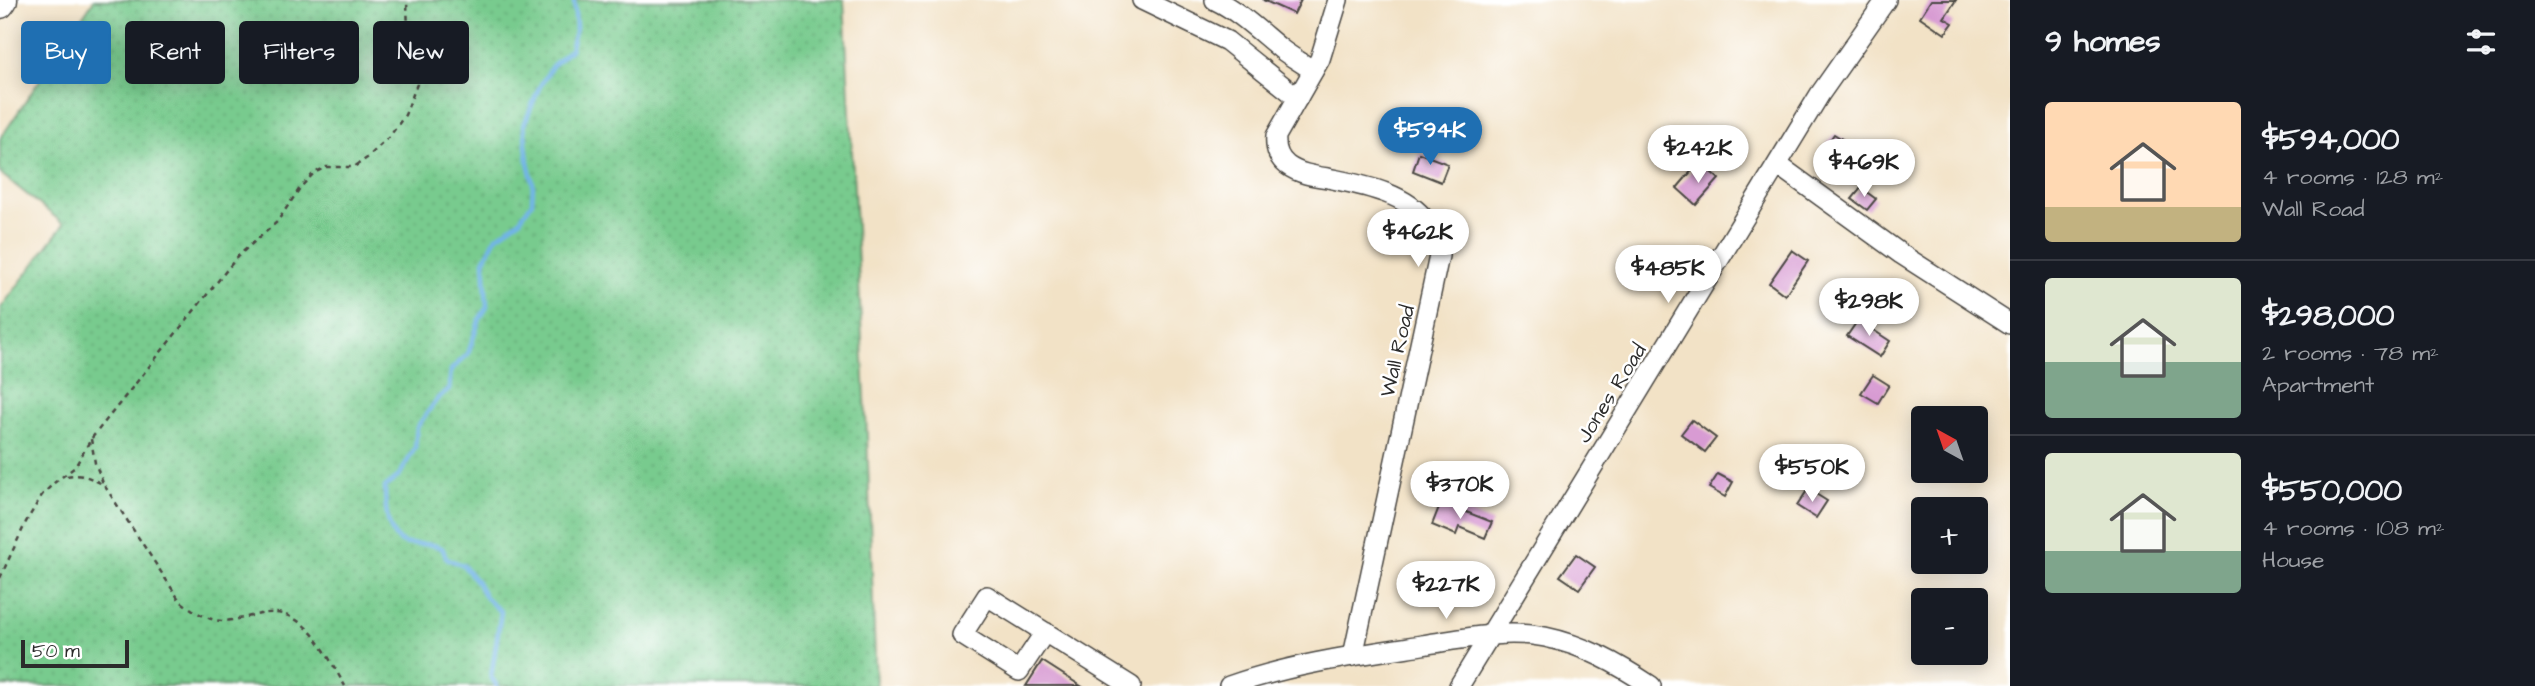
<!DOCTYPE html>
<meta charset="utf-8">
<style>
:root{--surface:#171b24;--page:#20242c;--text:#f1f3f6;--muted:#9ea1a6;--line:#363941;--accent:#1f6fb2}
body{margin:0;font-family:"Architects Daughter",sans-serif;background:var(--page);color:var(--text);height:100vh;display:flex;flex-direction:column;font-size:26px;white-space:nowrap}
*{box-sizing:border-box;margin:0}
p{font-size:23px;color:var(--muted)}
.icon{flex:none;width:38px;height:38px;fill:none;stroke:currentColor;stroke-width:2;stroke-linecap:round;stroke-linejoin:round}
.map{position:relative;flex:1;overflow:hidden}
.details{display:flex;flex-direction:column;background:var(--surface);width:525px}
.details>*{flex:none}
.guide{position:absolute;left:21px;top:21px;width:665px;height:63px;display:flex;gap:14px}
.needle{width:46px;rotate:320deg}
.controls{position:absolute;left:1911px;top:406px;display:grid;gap:14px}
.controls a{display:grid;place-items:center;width:77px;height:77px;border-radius:7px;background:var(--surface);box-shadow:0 4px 18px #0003;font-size:35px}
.scale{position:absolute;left:21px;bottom:18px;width:108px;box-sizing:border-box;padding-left:7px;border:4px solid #2b2b2b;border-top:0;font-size:19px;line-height:24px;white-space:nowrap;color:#2b2b2b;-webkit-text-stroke:5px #fff;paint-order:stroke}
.price{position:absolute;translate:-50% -60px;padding:0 16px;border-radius:24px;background:#fff;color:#222;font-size:23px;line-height:46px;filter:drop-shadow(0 2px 4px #0008)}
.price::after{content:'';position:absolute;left:50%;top:42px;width:21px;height:16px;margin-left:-10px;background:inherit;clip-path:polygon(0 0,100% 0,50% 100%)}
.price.active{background:var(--accent);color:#fff}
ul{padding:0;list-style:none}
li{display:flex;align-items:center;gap:21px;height:175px;padding:0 35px}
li+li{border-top:2px solid var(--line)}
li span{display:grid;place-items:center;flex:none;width:196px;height:140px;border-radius:7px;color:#555}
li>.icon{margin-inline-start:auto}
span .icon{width:84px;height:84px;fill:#fffc;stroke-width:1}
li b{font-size:30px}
h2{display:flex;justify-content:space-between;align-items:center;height:84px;padding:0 35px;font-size:30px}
.tag{padding:0 24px;border-radius:7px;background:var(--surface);box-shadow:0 4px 18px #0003;font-size:24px;line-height:63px}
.tag.active{background:var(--accent);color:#fff}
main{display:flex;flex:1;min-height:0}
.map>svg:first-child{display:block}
.park{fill:url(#park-dots);stroke:#527b5c;stroke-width:2}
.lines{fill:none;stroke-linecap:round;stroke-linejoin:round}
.stream{stroke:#71b4e7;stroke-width:4.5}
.building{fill:#d89bd3}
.minor-casing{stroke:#494642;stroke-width:22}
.highway-casing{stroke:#494642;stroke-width:31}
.path{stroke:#494642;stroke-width:2.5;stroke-dasharray:5 5;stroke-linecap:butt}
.minor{stroke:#fff;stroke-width:19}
.highway{stroke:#fff;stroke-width:28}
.labels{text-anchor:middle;stroke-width:5;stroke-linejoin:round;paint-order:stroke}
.street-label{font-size:21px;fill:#2b2b2b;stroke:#fff}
</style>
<main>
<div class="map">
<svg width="2010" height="686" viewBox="0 0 2010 686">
<defs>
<pattern id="park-dots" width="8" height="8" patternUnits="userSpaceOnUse" patternTransform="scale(1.75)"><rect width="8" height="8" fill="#78cb8e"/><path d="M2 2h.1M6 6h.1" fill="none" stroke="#68ae7b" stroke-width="1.8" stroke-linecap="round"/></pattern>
</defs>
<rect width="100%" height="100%" fill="#fff"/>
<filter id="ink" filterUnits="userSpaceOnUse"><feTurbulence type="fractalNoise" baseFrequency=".0143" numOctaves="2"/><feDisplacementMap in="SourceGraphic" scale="14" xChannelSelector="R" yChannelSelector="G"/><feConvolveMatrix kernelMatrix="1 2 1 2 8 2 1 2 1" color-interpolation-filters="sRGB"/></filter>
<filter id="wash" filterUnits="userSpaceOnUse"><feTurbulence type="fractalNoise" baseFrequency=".00686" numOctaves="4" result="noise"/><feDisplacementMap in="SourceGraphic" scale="28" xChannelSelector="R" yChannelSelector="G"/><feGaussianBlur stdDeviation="1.57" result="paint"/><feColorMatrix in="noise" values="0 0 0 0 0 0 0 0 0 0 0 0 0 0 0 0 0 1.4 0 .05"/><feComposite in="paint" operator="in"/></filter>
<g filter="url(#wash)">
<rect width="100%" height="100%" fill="#f2e2c6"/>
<path class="park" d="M94,0H844L867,435L876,686H0V309L64,224L0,173V139Z"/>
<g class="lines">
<path class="stream" d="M497,686L491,677L501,612L485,597L477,582L463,565L447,559L442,548C427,542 424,545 409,544C386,543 385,504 385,487L399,476L415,448L417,427L438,398L449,389L451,370L468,354L480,318L487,307L484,261L496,237L519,221L532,202L533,183L528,162L524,125L539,88L552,66L570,50L576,28L574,0"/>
</g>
<g id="blocks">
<g class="building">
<path d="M1263,0H1301L1294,14Z"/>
<path d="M1931,0H1956L1944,18L1953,23L1945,34L1920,17Z"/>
<path d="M1834,134L1858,149L1850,159L1845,156L1840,163L1822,151Z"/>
<path d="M1419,153L1448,164L1441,182L1413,171Z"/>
<path d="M1705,167L1719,179L1696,205L1677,188L1694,168L1699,172Z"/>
<path d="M1861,188L1876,199L1867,210L1852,199Z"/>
<path d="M1792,250L1808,261L1785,295L1769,283Z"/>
<path d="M1858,320L1890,341L1880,357L1847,336Z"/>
<path d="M1873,375L1889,385L1878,403L1861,393Z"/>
<path d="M1692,420L1716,438L1705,452L1681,434Z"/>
<path d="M1718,474L1733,482L1725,497L1709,488Z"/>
<path d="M1808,489L1827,501L1816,518L1797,506Z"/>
<path d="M1441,502L1492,522L1485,538L1459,527L1456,535L1432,525Z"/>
<path d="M1576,554L1595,567L1579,589L1560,576Z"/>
<path d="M1042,661L1081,686H1026Z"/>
</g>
</g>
</g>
<g filter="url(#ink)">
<use href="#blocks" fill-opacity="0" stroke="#494642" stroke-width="2"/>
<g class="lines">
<defs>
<g id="minor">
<path d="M1142,0L1227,41L1298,98"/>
<path d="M1215,0C1240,12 1260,32 1281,49C1291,57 1303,63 1313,71"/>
<path d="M1338,0L1320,59L1276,136C1275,147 1277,157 1287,165C1299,174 1314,176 1328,178C1361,185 1405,192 1426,221C1434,231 1437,244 1439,256L1353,656"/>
<path d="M1778,165L1901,254L2010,324"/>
<path d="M1045,632L1019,671L962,635L987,596L1131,686"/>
<path d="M1229,686C1291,664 1357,655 1422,645C1463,639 1504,629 1545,637C1584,645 1618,664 1651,686"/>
<path d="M1459,686L1820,94L1886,0"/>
</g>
<path id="highway" d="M0,4L3,0"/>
</defs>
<use href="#minor" class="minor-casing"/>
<use href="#highway" class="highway-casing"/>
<g class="path">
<path d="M91,439L95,463L103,483"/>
<path d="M67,476C82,473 91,478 104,485L180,601C193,610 207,621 224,621C254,619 273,602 302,624C320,638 333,666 345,686"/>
<path d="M0,578L26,522L42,495L54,483L75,467L91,439L238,256L277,222L300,188L314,173L326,167H354L367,158L390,136L405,115L417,84L408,34L407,0"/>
</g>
<use href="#minor" class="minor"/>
<use href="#highway" class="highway"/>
</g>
</g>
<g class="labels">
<g class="street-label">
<text transform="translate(1397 351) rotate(-77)" y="7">Wall Road</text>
<text transform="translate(1611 393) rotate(-58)" y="7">Jones Road</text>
</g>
</g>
</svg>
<div class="controls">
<a><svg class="needle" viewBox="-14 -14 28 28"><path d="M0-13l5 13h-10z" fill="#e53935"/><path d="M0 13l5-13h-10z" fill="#9ea1a6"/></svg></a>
<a>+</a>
<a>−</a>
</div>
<div class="scale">50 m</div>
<b class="price active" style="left:1430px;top:167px">$594K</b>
<b class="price" style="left:1698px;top:185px">$242K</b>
<b class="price" style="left:1864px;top:199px">$469K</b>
<b class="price" style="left:1418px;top:269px">$462K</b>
<b class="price" style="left:1668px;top:305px">$485K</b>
<b class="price" style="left:1869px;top:338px">$298K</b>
<b class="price" style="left:1812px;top:504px">$550K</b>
<b class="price" style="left:1460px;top:521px">$370K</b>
<b class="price" style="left:1446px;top:621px">$227K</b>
<div class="guide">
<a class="tag active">Buy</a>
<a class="tag">Rent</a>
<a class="tag">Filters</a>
<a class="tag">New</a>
</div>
</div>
<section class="details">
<h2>9 homes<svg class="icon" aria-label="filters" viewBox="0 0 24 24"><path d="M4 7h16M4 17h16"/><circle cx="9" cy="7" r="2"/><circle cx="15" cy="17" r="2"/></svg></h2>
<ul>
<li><span style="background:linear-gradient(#ffd9b3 75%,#c2b280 0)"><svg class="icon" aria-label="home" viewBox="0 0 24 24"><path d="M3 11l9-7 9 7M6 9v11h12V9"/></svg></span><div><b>$594,000</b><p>4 rooms · 128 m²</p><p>Wall Road</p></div></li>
<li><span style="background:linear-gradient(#dfe7d0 60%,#7fa58c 0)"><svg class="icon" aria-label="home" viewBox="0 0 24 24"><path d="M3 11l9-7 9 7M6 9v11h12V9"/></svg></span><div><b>$298,000</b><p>2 rooms · 78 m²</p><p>Apartment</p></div></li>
<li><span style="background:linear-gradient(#dfe7d0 70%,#7fa58c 0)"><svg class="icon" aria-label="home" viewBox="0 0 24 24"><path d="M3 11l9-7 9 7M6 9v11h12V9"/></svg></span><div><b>$550,000</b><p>4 rooms · 108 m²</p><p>House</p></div></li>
</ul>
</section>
</main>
